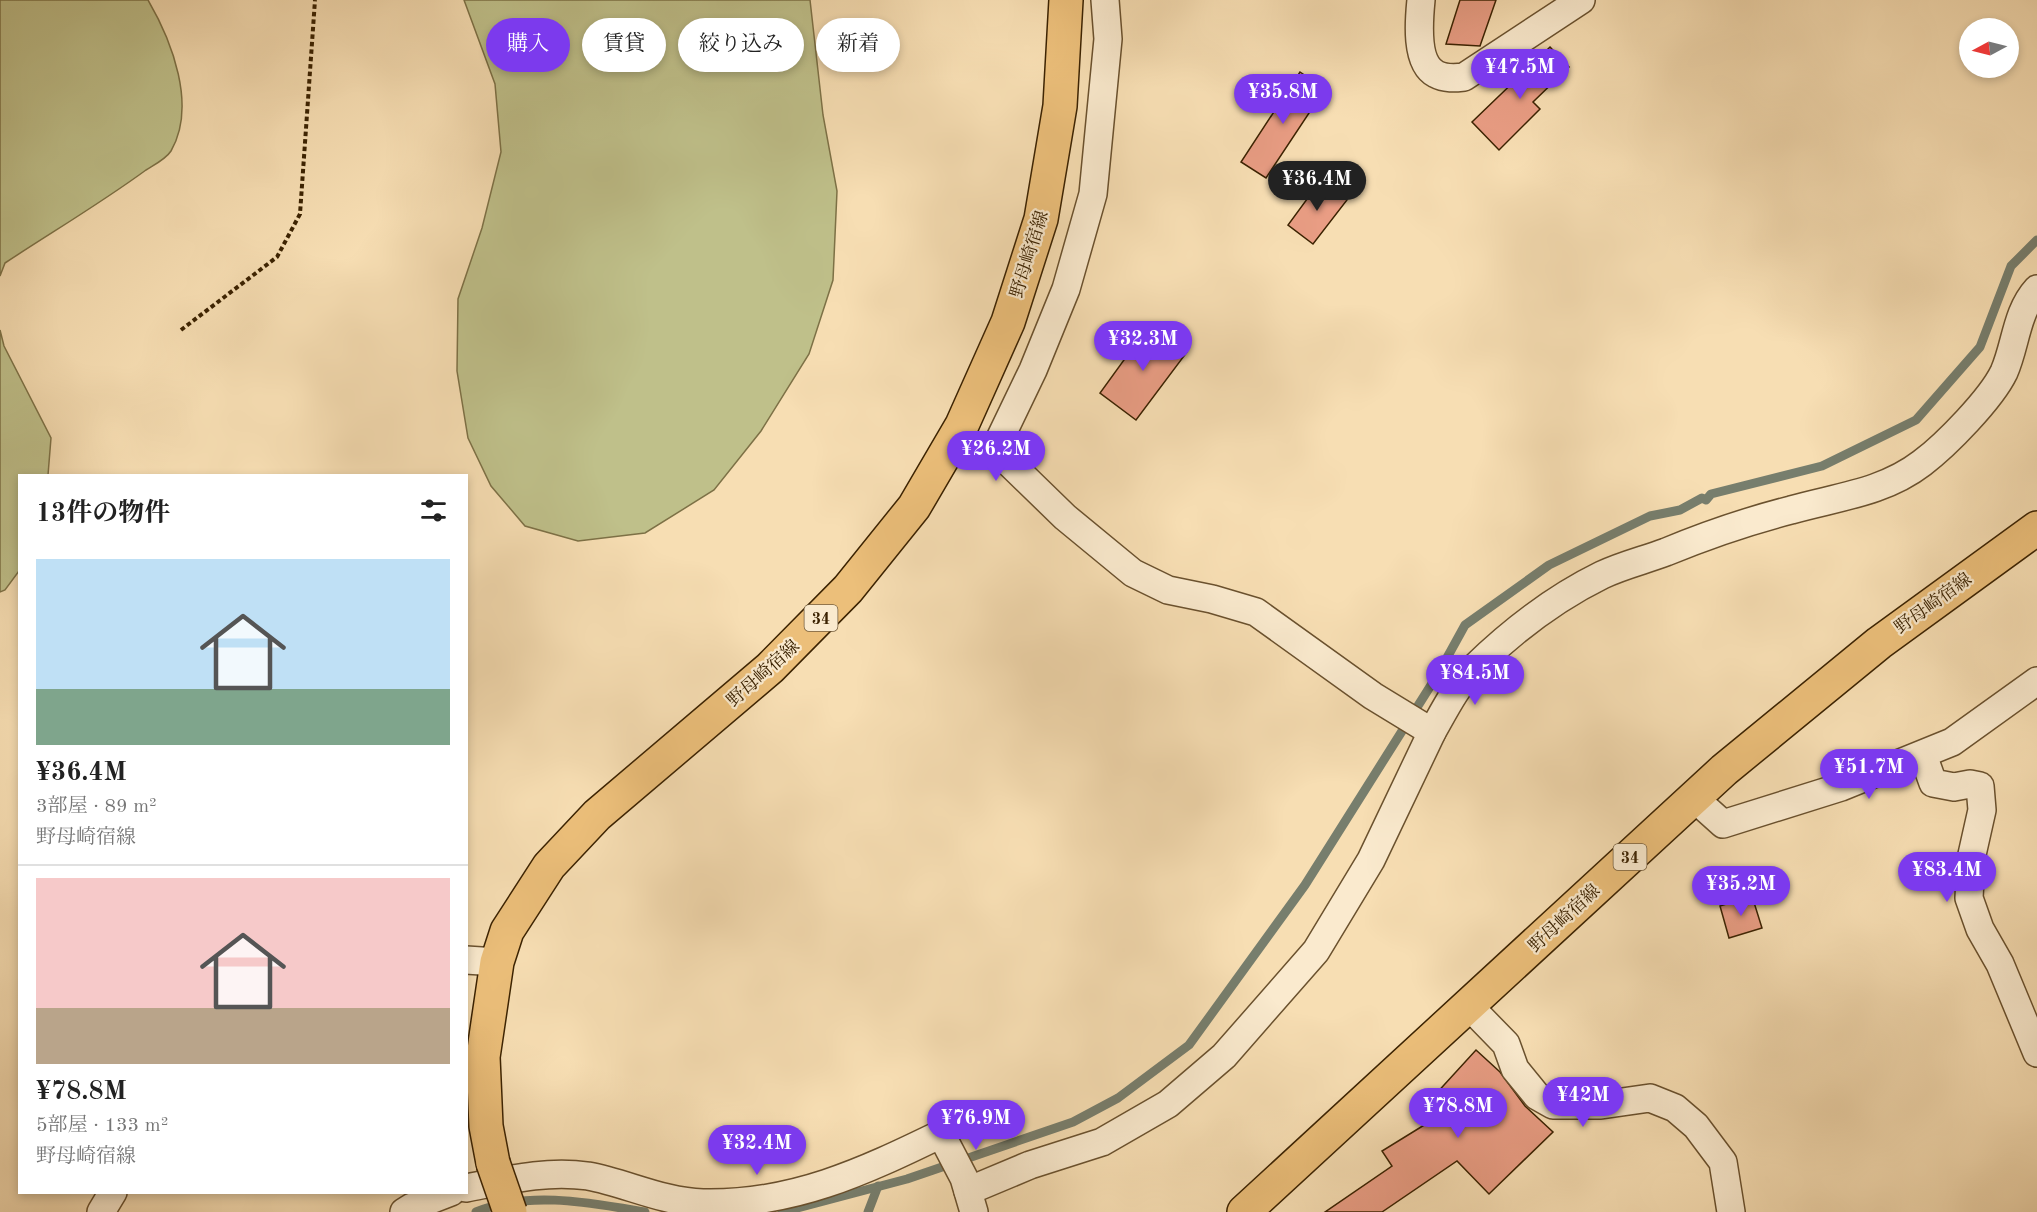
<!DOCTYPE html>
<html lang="ja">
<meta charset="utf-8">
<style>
:root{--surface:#fff;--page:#f2f2f2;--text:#222;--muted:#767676;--line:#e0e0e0;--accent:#7c3aed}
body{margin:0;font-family:"Old Standard TT","Noto Serif JP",serif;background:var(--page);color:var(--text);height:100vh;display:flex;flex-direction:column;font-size:22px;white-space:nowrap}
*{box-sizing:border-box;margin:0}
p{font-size:20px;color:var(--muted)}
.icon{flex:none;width:33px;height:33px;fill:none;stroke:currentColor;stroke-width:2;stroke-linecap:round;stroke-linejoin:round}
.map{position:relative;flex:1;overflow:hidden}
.drawer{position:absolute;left:18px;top:474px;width:450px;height:720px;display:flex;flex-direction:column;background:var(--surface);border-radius:0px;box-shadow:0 3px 9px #0003}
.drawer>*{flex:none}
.guide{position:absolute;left:486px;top:18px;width:570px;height:54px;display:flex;gap:12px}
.needle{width:39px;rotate:263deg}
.controls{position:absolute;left:1959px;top:18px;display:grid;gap:12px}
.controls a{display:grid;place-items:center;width:60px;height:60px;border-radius:50%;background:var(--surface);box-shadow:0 3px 9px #0003;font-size:30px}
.price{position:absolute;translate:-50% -51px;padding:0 14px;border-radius:21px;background:var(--accent);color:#fff;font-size:20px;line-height:39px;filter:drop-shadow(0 2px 3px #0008)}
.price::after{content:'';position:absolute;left:50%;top:36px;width:18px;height:14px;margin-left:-9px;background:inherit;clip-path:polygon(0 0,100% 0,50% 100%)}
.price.selected{background:#222;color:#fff}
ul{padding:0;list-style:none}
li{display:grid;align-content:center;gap:12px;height:318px;padding:0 18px}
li+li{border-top:2px solid var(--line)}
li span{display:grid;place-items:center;height:186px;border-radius:0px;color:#555}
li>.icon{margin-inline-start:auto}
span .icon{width:108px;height:108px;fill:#fffc;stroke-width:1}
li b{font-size:26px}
h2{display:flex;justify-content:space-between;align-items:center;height:72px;padding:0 18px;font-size:26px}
.tag{padding:0 21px;border-radius:27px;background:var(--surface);box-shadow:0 3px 9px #0003;font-size:21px;line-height:54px}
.tag.selected{background:var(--accent);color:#fff}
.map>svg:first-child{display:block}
.green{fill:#bfc08a;stroke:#7d7146;stroke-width:1.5}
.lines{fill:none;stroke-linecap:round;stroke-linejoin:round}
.stream{stroke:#777e6d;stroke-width:9}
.building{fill:#e99d84;stroke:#3b2201;stroke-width:1.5}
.street-casing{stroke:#6a512e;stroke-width:30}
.primary-casing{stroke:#3b2201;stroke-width:36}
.path{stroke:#3b2201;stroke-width:4;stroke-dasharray:4.5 3;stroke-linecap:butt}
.street{stroke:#faeace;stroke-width:27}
.primary{stroke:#ecbf7a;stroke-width:33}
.primary-bridge-casing{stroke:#3b2201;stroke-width:36;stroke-linecap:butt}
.primary-bridge{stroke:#ecbf7a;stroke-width:33}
.labels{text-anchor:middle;stroke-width:4.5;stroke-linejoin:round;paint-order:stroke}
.shield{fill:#faeace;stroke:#745e3e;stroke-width:1.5}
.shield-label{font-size:16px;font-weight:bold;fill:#3b2201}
.street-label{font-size:18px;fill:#3b2201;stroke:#faeace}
</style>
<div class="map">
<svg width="2037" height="1212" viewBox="0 0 2037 1212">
<rect width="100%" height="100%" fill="#f7deb3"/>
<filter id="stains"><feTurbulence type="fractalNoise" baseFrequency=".00333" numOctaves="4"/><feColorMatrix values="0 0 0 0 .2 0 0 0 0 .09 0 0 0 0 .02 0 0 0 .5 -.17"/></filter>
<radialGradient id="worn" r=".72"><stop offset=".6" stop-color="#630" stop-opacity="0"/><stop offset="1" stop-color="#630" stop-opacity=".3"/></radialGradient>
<g class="green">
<path d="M0,0H148C172,41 197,106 171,151C166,159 154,165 146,170C101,203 52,232 5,263L0,276Z"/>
<path d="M464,0H810L823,115L837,191L833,280L809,354L761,431L714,490L645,533L578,541L525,526L491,486L468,438L457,371L458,299L482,228L501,152L495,84Z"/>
<path d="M0,330L4,346L51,438L48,475L20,476L19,571L5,590L0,592Z"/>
</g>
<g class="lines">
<g class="stream">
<path d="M476,1212C528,1190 592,1203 645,1212"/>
<path d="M782,1212L907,1179L1073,1122L1118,1098L1189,1045L1305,885L1438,674L1465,625L1549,565L1650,516L1680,510L1702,498L1706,500L1711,494L1822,466L1916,420L1980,347L2011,266L2037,240"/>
<path d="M868,1212L878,1186"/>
</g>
</g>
<g class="building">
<path d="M1460,0H1496L1480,46L1446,44Z"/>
<path d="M1550,47L1569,67L1533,102L1540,109L1499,150L1472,122Z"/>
<path d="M1300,72L1325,89L1266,178L1241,162Z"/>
<path d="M1321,180L1347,200L1313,244L1288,225Z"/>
<path d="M1150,324L1187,352L1136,420L1100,393Z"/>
<path d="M1752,896L1762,928L1729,938L1720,906Z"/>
<path d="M1476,1050L1500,1072L1525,1106L1553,1132L1489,1194L1457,1161L1382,1212H1325L1392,1166L1382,1151L1434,1119L1423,1108Z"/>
</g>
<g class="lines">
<defs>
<g id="street">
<path d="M1105,0L1108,39L1093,194L1066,289L1033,370L995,449L1065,517L1133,573L1168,590L1212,599L1256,612L1373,696L1432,732"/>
<path d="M1421,0C1419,20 1415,63 1436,74C1445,79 1455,78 1464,77L1581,0"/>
<path d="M1923,755L1933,783L1954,787L1970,784L1980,786L1982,810L1971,859L1969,898L1980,929L2000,964L2037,1053"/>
<path d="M1694,798L1723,824L1841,787L1952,742L2037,681"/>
<path d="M466,960L497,962"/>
<path d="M1469,1006L1506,1044L1515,1069L1537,1096L1553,1105H1601L1650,1098L1675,1108L1696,1126L1723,1162L1731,1212"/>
<path d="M466,1188C507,1180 546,1170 588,1176C626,1183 663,1202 703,1203C792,1205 863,1172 941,1134L964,1178L974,1212"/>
<path d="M968,1191L1030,1165L1102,1142L1168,1104L1224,1056L1316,951L1371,860L1432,732C1444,711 1457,685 1474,668C1512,631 1555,598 1602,575C1623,565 1645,560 1666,552C1707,535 1748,521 1791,510C1836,497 1883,493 1922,463C1946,445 1991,399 2004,372C2016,345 2016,312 2037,289"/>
<path d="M101,1212L113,1192"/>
<path d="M404,1212L412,1207L451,1192"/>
</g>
<g id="primary">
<path d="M493,1163L486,1126L483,1057L497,962L507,931L549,866L597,815L770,668L848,589L914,507L962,425L1008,322L1041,219L1060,106L1066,0"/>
<path d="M1244,1212L1724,770L1879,643L2037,528"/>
</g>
</defs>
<use href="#street" class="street-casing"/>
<use href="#primary" class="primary-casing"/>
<path class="path" d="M181,330L277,257L300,214L315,0"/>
<use href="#street" class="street"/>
<use href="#primary" class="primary"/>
<defs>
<path id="primary-bridge" d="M493,1163L510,1212"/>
</defs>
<use href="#primary-bridge" class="primary-bridge-casing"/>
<use href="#primary-bridge" class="primary-bridge"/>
</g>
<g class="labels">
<g class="shield">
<rect x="804.5" y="605" width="33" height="26" rx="4.5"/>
<rect x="1613.5" y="844" width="33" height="26" rx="4.5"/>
</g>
<g class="shield-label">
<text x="821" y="624">34</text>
<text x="1630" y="863">34</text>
</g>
<g class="street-label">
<text transform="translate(1029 254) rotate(-73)" y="6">野母崎宿線</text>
<text transform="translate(1933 603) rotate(-36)" y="6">野母崎宿線</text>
<text transform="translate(763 673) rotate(-42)" y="6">野母崎宿線</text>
<text transform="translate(1564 918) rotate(-43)" y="6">野母崎宿線</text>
</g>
</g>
<rect width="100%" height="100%" filter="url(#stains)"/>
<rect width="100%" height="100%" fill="url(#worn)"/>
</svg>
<div class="controls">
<a><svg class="needle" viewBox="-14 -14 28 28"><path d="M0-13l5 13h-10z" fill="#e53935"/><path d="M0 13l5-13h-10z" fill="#767676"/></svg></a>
</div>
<b class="price" style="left:1520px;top:100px">¥47.5M</b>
<b class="price" style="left:1283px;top:125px">¥35.8M</b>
<b class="price selected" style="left:1317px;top:212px">¥36.4M</b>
<b class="price" style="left:1143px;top:372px">¥32.3M</b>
<b class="price" style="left:996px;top:482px">¥26.2M</b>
<b class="price" style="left:1475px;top:706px">¥84.5M</b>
<b class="price" style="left:1869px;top:800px">¥51.7M</b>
<b class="price" style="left:1947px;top:903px">¥83.4M</b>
<b class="price" style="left:1741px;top:917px">¥35.2M</b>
<b class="price" style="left:1583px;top:1128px">¥42M</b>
<b class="price" style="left:1458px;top:1139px">¥78.8M</b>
<b class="price" style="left:976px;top:1151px">¥76.9M</b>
<b class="price" style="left:757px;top:1176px">¥32.4M</b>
<div class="guide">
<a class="tag selected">購入</a>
<a class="tag">賃貸</a>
<a class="tag">絞り込み</a>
<a class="tag">新着</a>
</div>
<section class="drawer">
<h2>13件の物件<svg class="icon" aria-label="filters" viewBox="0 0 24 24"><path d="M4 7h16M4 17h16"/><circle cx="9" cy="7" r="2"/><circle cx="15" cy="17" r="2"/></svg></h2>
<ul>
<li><span style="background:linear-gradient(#bfe0f5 70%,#7fa58c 0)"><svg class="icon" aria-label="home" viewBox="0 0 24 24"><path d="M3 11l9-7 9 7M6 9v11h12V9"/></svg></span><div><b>¥36.4M</b><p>3部屋 · 89 m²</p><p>野母崎宿線</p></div></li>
<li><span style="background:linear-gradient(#f6c9c9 70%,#b9a48a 0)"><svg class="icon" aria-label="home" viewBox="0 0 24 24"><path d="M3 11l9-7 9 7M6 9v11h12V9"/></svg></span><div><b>¥78.8M</b><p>5部屋 · 133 m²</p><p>野母崎宿線</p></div></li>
</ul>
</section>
</div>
